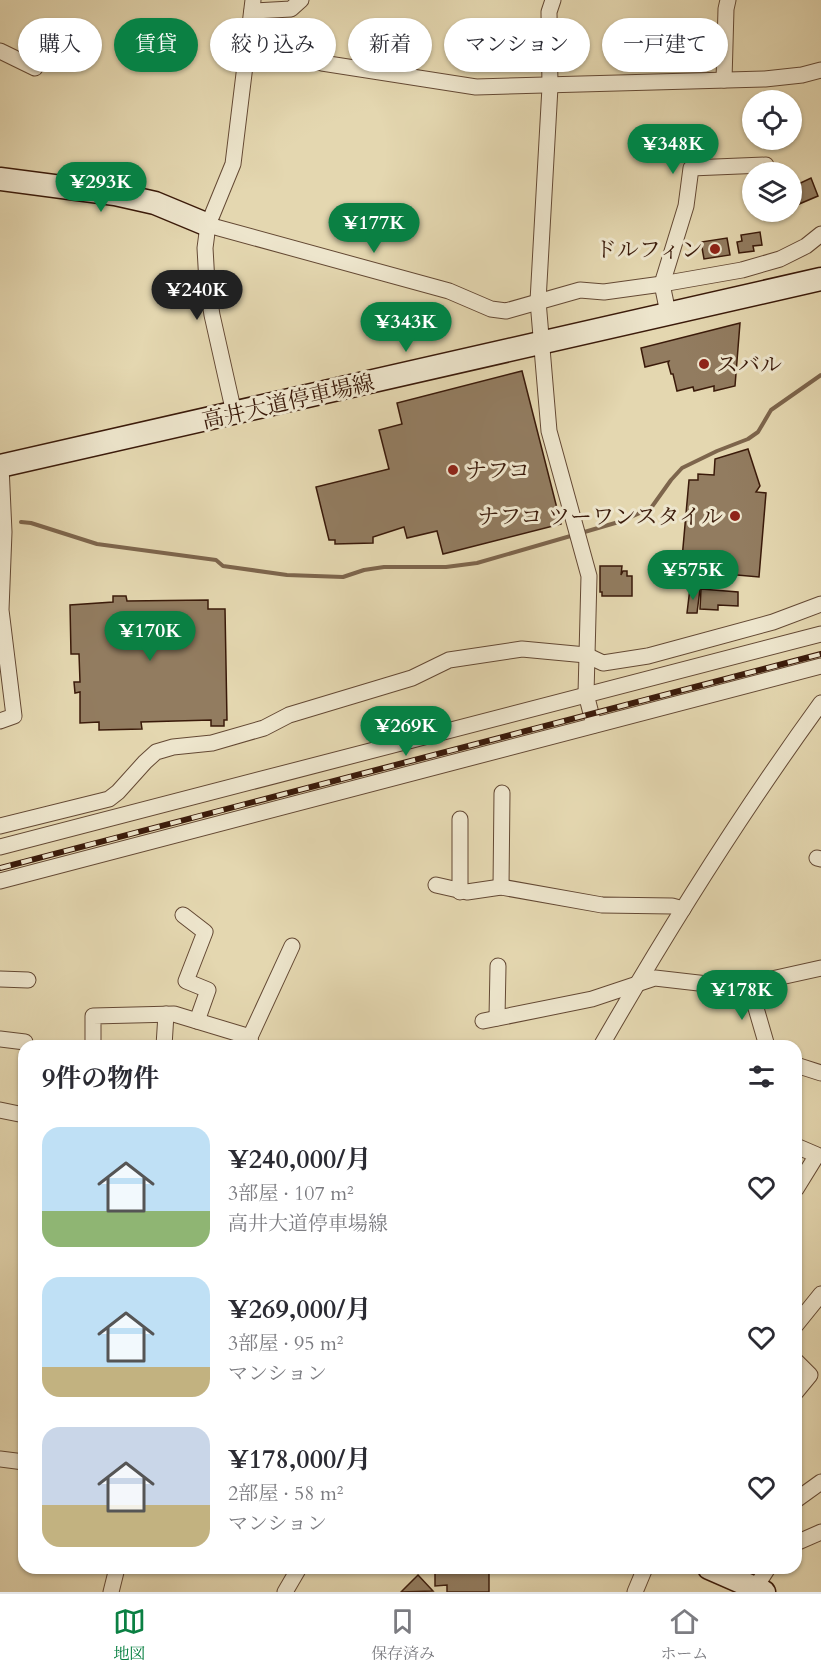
<!DOCTYPE html>
<html lang="ja">
<meta charset="utf-8">
<style>
:root{--surface:#fff;--page:#f2f2f3;--text:#2b2b33;--muted:#7c7c81;--line:#e1e1e2;--accent:#0b8043}
body{margin:0;font-family:Cardo,"Noto Serif JP",serif;background:var(--page);color:var(--text);height:100vh;display:flex;flex-direction:column;font-size:22px;white-space:nowrap}
*{box-sizing:border-box;margin:0}
p{font-size:20px;color:var(--muted)}
.icon{flex:none;width:33px;height:33px;fill:none;stroke:currentColor;stroke-width:2;stroke-linecap:round;stroke-linejoin:round}
.map{position:relative;flex:1;overflow:hidden}
.panel{position:absolute;left:18px;top:1040px;width:784px;height:534px;display:flex;flex-direction:column;background:var(--surface);border-radius:18px;box-shadow:0 2px 4px #0004}
.panel>*{flex:none}
.hud{position:absolute;left:18px;top:18px;width:786px;height:54px;display:flex;gap:12px}
.buttons{position:absolute;left:742px;top:90px;display:grid;gap:12px}
.buttons a{display:grid;place-items:center;width:60px;height:60px;border-radius:50%;background:var(--surface);box-shadow:0 2px 4px #0004;font-size:30px}
.price{position:absolute;translate:-50% -51px;padding:0 14px;border-radius:21px;background:var(--accent);color:#fff;font-size:20px;line-height:39px;filter:drop-shadow(0 2px 3px #0008)}
.price::after{content:'';position:absolute;left:50%;top:36px;width:18px;height:14px;margin-left:-9px;background:inherit;clip-path:polygon(0 0,100% 0,50% 100%)}
.price.on{background:#222;color:#fff}
ul{padding:0;list-style:none}
li{display:flex;align-items:center;gap:18px;height:150px;padding:0 24px}
li span{display:grid;place-items:center;flex:none;width:168px;height:120px;border-radius:18px;color:#555}
li>.icon{margin-inline-start:auto}
span .icon{width:72px;height:72px;fill:#fffc;stroke-width:1}
li b{font-size:26px}
h2{display:flex;justify-content:space-between;align-items:center;height:72px;padding:0 24px;font-size:26px}
.tag{padding:0 21px;border-radius:27px;background:var(--surface);box-shadow:0 2px 4px #0004;font-size:21px;line-height:54px}
.tag.on{background:var(--accent);color:#fff}
.tabs{display:flex;justify-content:space-around;align-items:center;height:84px;border-top:2px solid var(--line);background:var(--surface);font-size:16px;color:var(--muted)}
.tabs a{display:grid;justify-items:center;gap:3px}
.tabs .on{color:var(--accent)}
.map>svg:first-child{display:block}
.lines{fill:none;stroke-linecap:round;stroke-linejoin:round}
.stream{stroke:#7d654c;stroke-width:4}
.building{fill:#927c60;stroke:#3a1a0a;stroke-width:1.5}
.street-casing{stroke:#644934;stroke-width:17}
.secondary-casing{stroke:#3a1a0a;stroke-width:25}
.street{stroke:#ede5cc;stroke-width:15}
.secondary{stroke:#ede5cc;stroke-width:22}
.rail-casing{stroke:#3a1a0a;stroke-width:6}
.rail{stroke:#ede5cc;stroke-width:4;stroke-dasharray:11;stroke-linecap:butt}
.poi-dot{fill:#8f2418;stroke:#ede5cc;stroke-width:2}
.labels{text-anchor:middle;stroke-width:6;stroke-linejoin:round;paint-order:stroke}
.poi-label{font-size:22px;fill:#3a1a0a;stroke:#ede5cc;text-anchor:end}
.street-label{font-size:22px;fill:#3a1a0a;stroke:#ede5cc}
</style>
<div class="map">
<svg width="821" height="1592" viewBox="0 0 821 1592">
<rect width="100%" height="100%" fill="#e4d7b0"/>
<filter id="stains"><feTurbulence type="fractalNoise" baseFrequency=".00333" numOctaves="4"/><feColorMatrix values="0 0 0 0 .2 0 0 0 0 .09 0 0 0 0 .02 0 0 0 .5 -.17"/></filter>
<radialGradient id="worn" r=".72"><stop offset=".6" stop-color="#630" stop-opacity="0"/><stop offset="1" stop-color="#630" stop-opacity=".3"/></radialGradient>
<g class="lines">
<g class="stream">
<path d="M21,522L31,523L97,544L216,560L223,566L287,575L343,577L364,570L384,567H446L477,563L574,535"/>
<path d="M581,533L622,521L651,508L671,480L682,468L717,451L748,439L758,432L771,410L821,375"/>
</g>
</g>
<g class="building">
<path d="M811,178L818,196L792,207V187Z"/>
<path d="M760,232L762,245L753,246L754,251L739,253L737,242L742,241L741,235Z"/>
<path d="M727,238L730,255L704,259L701,242Z"/>
<path d="M740,323L735,386L714,391V386L694,391L693,387L677,391L673,374H671L668,363L669,361L645,367L641,348Z"/>
<path d="M522,371L561,524L443,554L437,531L407,538L404,527L373,537V543L335,544V540H329L316,487L389,469L379,430L402,424L397,403Z"/>
<path d="M748,449L760,486L756,492L766,493L759,577L681,570L689,480H698V474L714,475L715,459Z"/>
<path d="M600,566H622L621,575L623,571H627V576H632V596H602V592H600Z"/>
<path d="M690,588L700,589L697,613H687Z"/>
<path d="M701,589L738,592V606L718,605V610L700,609Z"/>
<path d="M113,596H126L127,601L208,600V609H225L227,720H224V726H211V720L141,722L142,729L99,730V722L80,723V692L75,693L74,682H80L79,654H71L70,605L113,602Z"/>
<path d="M441,1568H489V1592H447V1585L435,1586V1573H441Z"/>
<path d="M418,1575L433,1591L401,1592Z"/>
</g>
<g class="lines">
<defs>
<g id="street">
<path d="M553,0L549,12L550,87L538,301L549,431L589,576L586,694L594,725"/>
<path d="M252,11L291,9L301,0"/>
<path d="M247,47L322,63L476,87L765,79L802,75L821,70"/>
<path d="M0,51L35,68"/>
<path d="M724,80L726,9L728,0"/>
<path d="M208,225L449,291L491,309L506,311L580,290L604,292L662,284L742,270L780,259L806,246L821,234"/>
<path d="M668,313L662,284L686,206L691,168L766,165"/>
<path d="M234,413L212,315L207,283L205,248L208,225L233,164L253,0"/>
<path d="M0,721L14,716L1,610L4,532L1,466"/>
<path d="M0,826L109,799L118,792L145,762L156,752L173,747L212,743L264,728L289,715L412,678L449,660L522,649L586,655L603,663L648,656L773,622L821,604"/>
<path d="M0,847L821,634"/>
<path d="M817,858L821,859"/>
<path d="M0,881L821,666"/>
<path d="M436,885L467,892L501,887L602,905L672,906L683,909"/>
<path d="M501,887L502,793"/>
<path d="M460,892V819"/>
<path d="M183,915L205,932L186,981L208,990L197,1021"/>
<path d="M0,979L28,980"/>
<path d="M749,984L767,1046"/>
<path d="M497,1018L498,966"/>
<path d="M483,1021L592,999L655,978L716,985L749,984L821,968"/>
<path d="M0,1039L25,1042"/>
<path d="M251,1045L250,1037L292,946"/>
<path d="M93,1046V1016L174,1014L250,1037"/>
<path d="M164,1046L166,1014"/>
<path d="M601,1046C669,928 741,813 821,703"/>
<path d="M796,1065L821,1073"/>
<path d="M0,1110L24,1115"/>
<path d="M796,1146L817,1155L796,1189"/>
<path d="M796,1325L821,1294"/>
<path d="M796,1361L810,1375L796,1392"/>
<path d="M0,1459L24,1462"/>
<path d="M796,1500L821,1482"/>
<path d="M796,1543L821,1532"/>
<path d="M755,1588L768,1568"/>
<path d="M111,1592L117,1568"/>
<path d="M285,1592L299,1568"/>
<path d="M635,1592L645,1568"/>
</g>
<g id="secondary">
<path d="M0,179L115,194L155,203L208,225"/>
<path d="M0,466L821,279"/>
<path d="M709,1568L764,1592"/>
</g>
</defs>
<use href="#street" class="street-casing"/>
<use href="#secondary" class="secondary-casing"/>
<use href="#street" class="street"/>
<use href="#secondary" class="secondary"/>
<defs>
<path id="rail" d="M0,868L821,654"/>
</defs>
<use href="#rail" class="rail-casing"/>
<use href="#rail" class="rail"/>
</g>
<g class="poi-dot">
<circle cx="715" cy="249" r="6"/>
<circle cx="704" cy="364" r="6"/>
<circle cx="453" cy="470" r="6"/>
<circle cx="735" cy="516" r="6"/>
</g>
<g class="labels">
<g class="poi-label">
<text x="703" y="257">ドルフィン</text>
<text x="716" y="372" text-anchor="start">スバル</text>
<text x="465" y="478" text-anchor="start">ナフコ</text>
<text x="723" y="524">ナフコ ツーワンスタイル</text>
</g>
<g class="street-label">
<text transform="translate(288 401) rotate(-13)" y="8">高井大道停車場線</text>
</g>
</g>
<rect width="100%" height="100%" filter="url(#stains)"/>
<rect width="100%" height="100%" fill="url(#worn)"/>
</svg>
<div class="buttons">
<a><svg class="icon" aria-label="locate" viewBox="0 0 24 24"><circle cx="12" cy="12" r="6"/><path d="M12 2v4M12 18v4M2 12h4M18 12h4"/></svg></a>
<a><svg class="icon" aria-label="layers" viewBox="0 0 24 24"><path d="M12 4l9 5-9 5-9-5zM3 14l9 5 9-5"/></svg></a>
</div>
<b class="price" style="left:673px;top:175px">¥348K</b>
<b class="price" style="left:101px;top:213px">¥293K</b>
<b class="price" style="left:374px;top:254px">¥177K</b>
<b class="price on" style="left:197px;top:321px">¥240K</b>
<b class="price" style="left:406px;top:353px">¥343K</b>
<b class="price" style="left:693px;top:601px">¥575K</b>
<b class="price" style="left:150px;top:662px">¥170K</b>
<b class="price" style="left:406px;top:757px">¥269K</b>
<b class="price" style="left:742px;top:1021px">¥178K</b>
<div class="hud">
<a class="tag">購入</a>
<a class="tag on">賃貸</a>
<a class="tag">絞り込み</a>
<a class="tag">新着</a>
<a class="tag">マンション</a>
<a class="tag">一戸建て</a>
</div>
<section class="panel">
<h2>9件の物件<svg class="icon" aria-label="filters" viewBox="0 0 24 24"><path d="M4 7h16M4 17h16"/><circle cx="9" cy="7" r="2"/><circle cx="15" cy="17" r="2"/></svg></h2>
<ul>
<li><span style="background:linear-gradient(#bfe0f5 70%,#8fb573 0)"><svg class="icon" aria-label="home" viewBox="0 0 24 24"><path d="M3 11l9-7 9 7M6 9v11h12V9"/></svg></span><div><b>¥240,000/月</b><p>3部屋 · 107 m²</p><p>高井大道停車場線</p></div><svg class="icon" aria-label="heart" viewBox="0 0 24 24"><path d="M12 20l-8-8c-3-5 5-10 8-4 3-6 11-1 8 4z"/></svg></li>
<li><span style="background:linear-gradient(#bfe0f5 75%,#c2b280 0)"><svg class="icon" aria-label="home" viewBox="0 0 24 24"><path d="M3 11l9-7 9 7M6 9v11h12V9"/></svg></span><div><b>¥269,000/月</b><p>3部屋 · 95 m²</p><p>マンション</p></div><svg class="icon" aria-label="heart" viewBox="0 0 24 24"><path d="M12 20l-8-8c-3-5 5-10 8-4 3-6 11-1 8 4z"/></svg></li>
<li><span style="background:linear-gradient(#c9d6e8 65%,#c2b280 0)"><svg class="icon" aria-label="home" viewBox="0 0 24 24"><path d="M3 11l9-7 9 7M6 9v11h12V9"/></svg></span><div><b>¥178,000/月</b><p>2部屋 · 58 m²</p><p>マンション</p></div><svg class="icon" aria-label="heart" viewBox="0 0 24 24"><path d="M12 20l-8-8c-3-5 5-10 8-4 3-6 11-1 8 4z"/></svg></li>
</ul>
</section>
</div>
<nav class="tabs">
<a class="on"><svg class="icon" aria-label="map" viewBox="0 0 24 24"><path d="M3 6l6-2 6 2 6-2v14l-6 2-6-2-6 2zM9 4v14M15 6v14"/></svg>地図</a>
<a><svg class="icon" aria-label="saved" viewBox="0 0 24 24"><path d="M7 4h10v16l-5-4-5 4z"/></svg>保存済み</a>
<a><svg class="icon" aria-label="home" viewBox="0 0 24 24"><path d="M3 11l9-7 9 7M6 9v11h12V9"/></svg>ホーム</a>
</nav>
